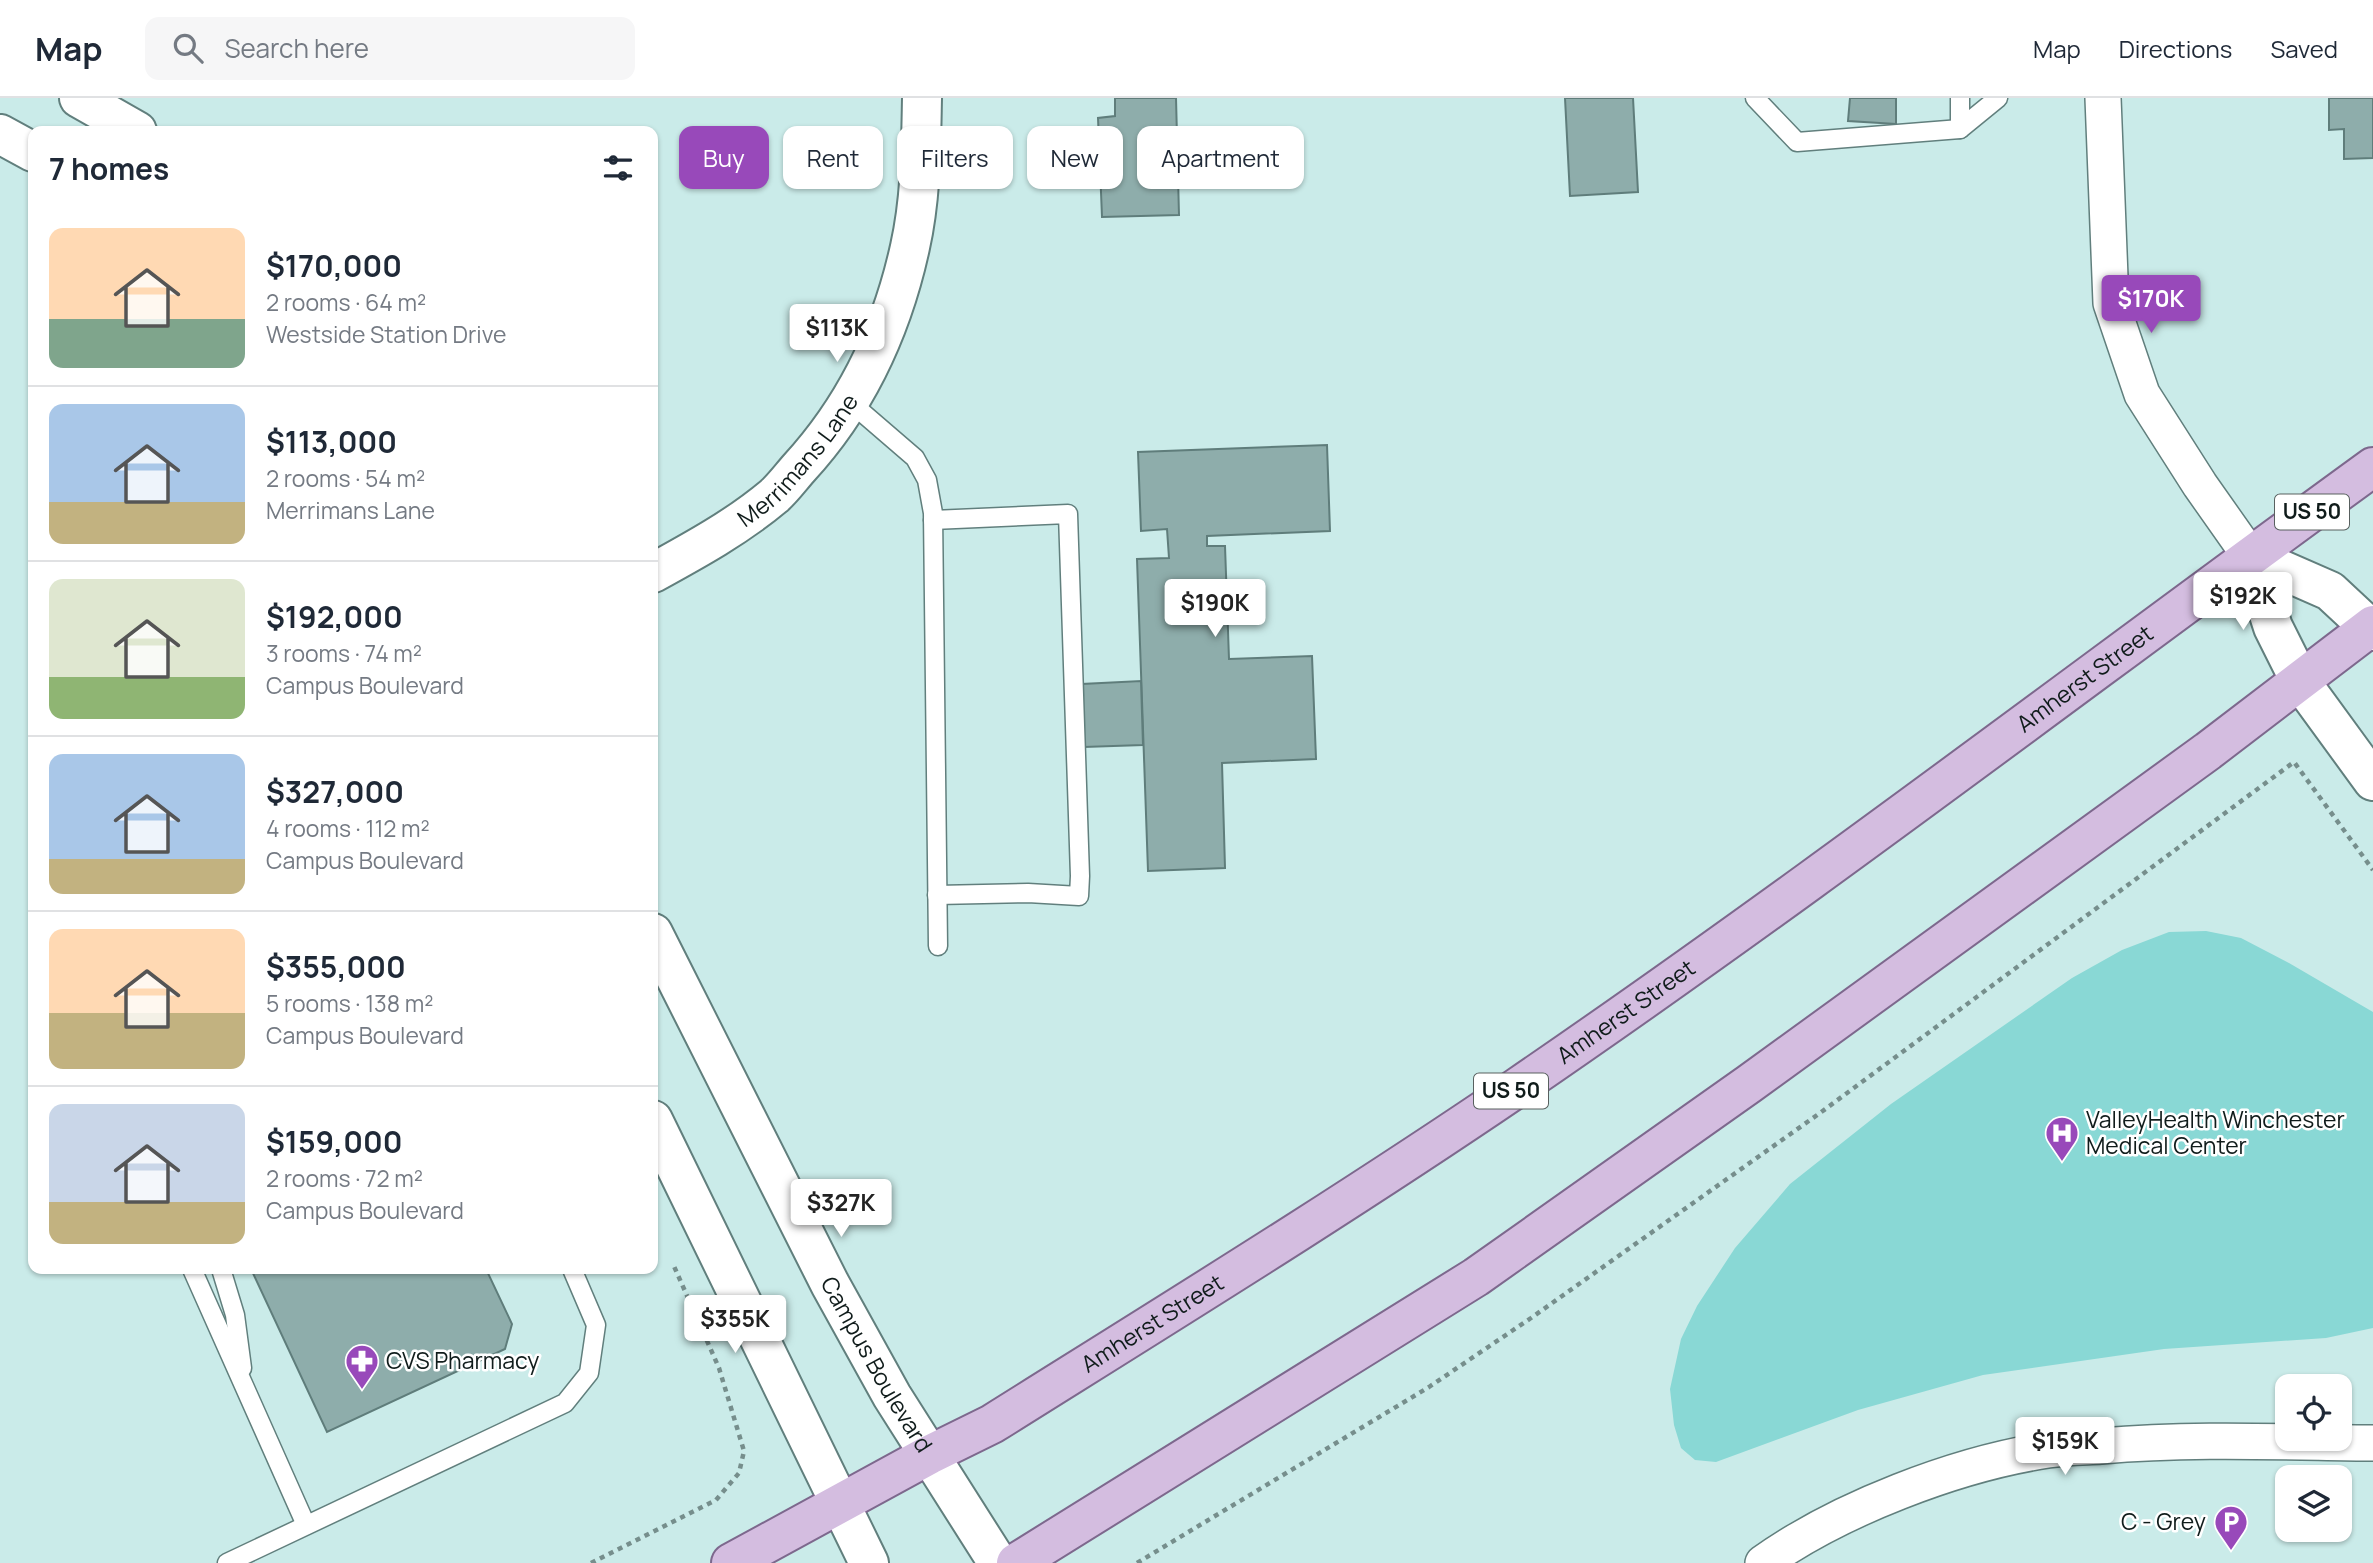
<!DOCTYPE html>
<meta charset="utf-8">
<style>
:root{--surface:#fff;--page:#f6f6f7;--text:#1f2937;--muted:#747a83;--line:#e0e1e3;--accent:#9849ba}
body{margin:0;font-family:Manrope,sans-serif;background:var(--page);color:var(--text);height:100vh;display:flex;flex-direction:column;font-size:26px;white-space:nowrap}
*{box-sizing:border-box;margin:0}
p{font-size:23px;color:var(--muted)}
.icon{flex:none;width:38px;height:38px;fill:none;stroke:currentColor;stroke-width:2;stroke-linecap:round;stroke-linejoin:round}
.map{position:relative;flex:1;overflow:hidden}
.side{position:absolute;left:28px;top:28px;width:630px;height:1148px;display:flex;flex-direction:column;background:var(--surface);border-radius:14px;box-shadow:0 2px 5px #0004}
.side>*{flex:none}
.hud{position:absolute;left:679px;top:28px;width:665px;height:63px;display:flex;gap:14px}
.tools{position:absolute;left:2275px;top:1276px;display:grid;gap:14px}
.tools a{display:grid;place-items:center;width:77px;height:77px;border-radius:14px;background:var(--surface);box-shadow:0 2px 5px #0004;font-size:35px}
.price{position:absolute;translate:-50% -60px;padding:0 16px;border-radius:7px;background:#fff;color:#222;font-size:23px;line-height:46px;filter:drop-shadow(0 2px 4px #0008)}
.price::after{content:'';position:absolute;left:50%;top:42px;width:21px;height:16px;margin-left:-10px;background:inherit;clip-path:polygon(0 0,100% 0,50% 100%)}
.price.active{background:var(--accent);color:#fff}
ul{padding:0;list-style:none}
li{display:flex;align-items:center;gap:21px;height:175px;padding:0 21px}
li+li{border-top:2px solid var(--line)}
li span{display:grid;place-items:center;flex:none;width:196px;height:140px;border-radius:14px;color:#555}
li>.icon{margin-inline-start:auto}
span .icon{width:84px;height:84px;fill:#fffc;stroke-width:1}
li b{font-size:30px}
h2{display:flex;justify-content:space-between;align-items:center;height:84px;padding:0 21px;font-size:30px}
.tag{padding:0 24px;border-radius:14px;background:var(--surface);box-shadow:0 2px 5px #0004;font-size:24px;line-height:63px}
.tag.active{background:var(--accent);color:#fff}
header{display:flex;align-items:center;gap:42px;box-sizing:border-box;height:98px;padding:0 35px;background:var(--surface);border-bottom:2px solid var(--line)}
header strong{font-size:33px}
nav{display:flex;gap:38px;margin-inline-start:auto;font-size:24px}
.search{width:490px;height:63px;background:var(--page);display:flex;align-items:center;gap:18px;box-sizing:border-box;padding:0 24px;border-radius:14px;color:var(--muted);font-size:26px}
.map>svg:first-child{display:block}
.water{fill:#89d8d5}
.building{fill:#8eadab;stroke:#5f7d7b;stroke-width:2}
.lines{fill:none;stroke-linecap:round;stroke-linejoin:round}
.service-casing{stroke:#617f7d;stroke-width:21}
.minor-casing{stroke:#617f7d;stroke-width:38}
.tertiary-casing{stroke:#617f7d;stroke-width:42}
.secondary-casing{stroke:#617f7d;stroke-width:42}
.primary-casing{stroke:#7d688d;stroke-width:42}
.path{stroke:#768e8c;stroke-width:4.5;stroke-dasharray:5 5;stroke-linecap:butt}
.service{stroke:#fff;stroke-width:18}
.minor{stroke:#fff;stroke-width:35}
.tertiary{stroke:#fff;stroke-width:38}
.secondary{stroke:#fff;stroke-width:38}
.primary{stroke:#d4bde0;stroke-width:38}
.labels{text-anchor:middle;stroke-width:5;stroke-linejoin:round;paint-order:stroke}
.shield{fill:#fff;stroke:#58605f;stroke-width:2}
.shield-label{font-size:21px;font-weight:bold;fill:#101c1b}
.street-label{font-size:23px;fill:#101c1b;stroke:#fff}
.poi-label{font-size:23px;fill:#101c1b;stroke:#fff;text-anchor:start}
</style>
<header>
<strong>Map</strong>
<div class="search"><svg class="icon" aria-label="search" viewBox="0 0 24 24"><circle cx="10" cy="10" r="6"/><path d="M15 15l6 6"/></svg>Search here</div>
<nav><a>Map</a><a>Directions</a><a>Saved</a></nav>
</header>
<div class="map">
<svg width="2373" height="1465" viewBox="0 0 2373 1465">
<rect width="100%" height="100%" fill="#caebe9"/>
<path class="water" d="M2206,833L2241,840L2289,865L2373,914V1230L2326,1240L2164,1251L1983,1277L1858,1312L1716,1364L1695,1362L1681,1350L1674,1327L1670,1291L1681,1241L1697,1208L1735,1150L1790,1086L1891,1006L2072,880L2122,852L2169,834Z"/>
<g class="building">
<path d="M1115,0H1176L1179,117L1102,119L1098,20L1115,18Z"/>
<path d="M1565,0H1633L1638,94L1570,98Z"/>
<path d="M1850,0H1896V26L1848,23Z"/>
<path d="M2329,0H2373V60L2344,61V31L2329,32Z"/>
<path d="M1327,347L1330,433L1207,438V448H1225L1229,561L1312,558L1316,661L1222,665L1225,770L1148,773L1137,461L1169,460L1167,431L1141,433L1138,354Z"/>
<path d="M1141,583L1143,647L1084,649L1082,586Z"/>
<path d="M251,1171H486L512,1226L505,1251L327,1334Z"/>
</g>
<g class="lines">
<defs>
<g id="service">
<path d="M1755,0L1797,44L1960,31L1998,0"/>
<path d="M1960,31V0"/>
<path d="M850,304L915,360L927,382L933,415L938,848"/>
<path d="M933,422L1068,416L1080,778L1079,798L1028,795L937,797"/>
<path d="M192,1171L306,1427"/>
<path d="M221,1171L235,1217L242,1270"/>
<path d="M227,1465L565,1305L589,1275L596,1227L572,1171"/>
</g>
<g id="minor">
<path d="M2103,0L2111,205L2142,296L2200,387L2250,458"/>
<path d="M1763,1465C1839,1411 1956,1366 2048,1352C2066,1349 2084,1349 2101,1348C2192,1340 2282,1344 2373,1345"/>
</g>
<g id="tertiary">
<path d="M2250,458L2273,529L2300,583L2373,683"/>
<path d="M2250,458L2330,493L2373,533"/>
</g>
<g id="secondary">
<path d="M79,0L137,33"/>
<path d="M0,36L33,54"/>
<path id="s1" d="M653,475C695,452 737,429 774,398C783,390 791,379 799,370C856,308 892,231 910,149C921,100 921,49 922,0"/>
<path id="s2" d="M653,835L830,1186L892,1298L998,1465"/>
<path d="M653,1022L869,1465"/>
</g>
<g id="primary">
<path id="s3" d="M731,1465L929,1357L992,1326C1169,1215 1346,1106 1518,989C1809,790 2088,576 2373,369"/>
<path d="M1016,1465L1476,1179L1749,986L2208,653L2373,527"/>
</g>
</defs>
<use href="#service" class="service-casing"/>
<use href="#minor" class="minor-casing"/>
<use href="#tertiary" class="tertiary-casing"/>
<use href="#secondary" class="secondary-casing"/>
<use href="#primary" class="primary-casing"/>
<g class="path">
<path d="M591,1465L716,1402L739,1375L744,1353L719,1270L673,1166"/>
<path d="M1137,1465L1429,1289L1531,1220L1820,1015L2294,664L2373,772"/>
</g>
<use href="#service" class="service"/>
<use href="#minor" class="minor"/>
<use href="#tertiary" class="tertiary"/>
<use href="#secondary" class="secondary"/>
<use href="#primary" class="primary"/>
</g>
<defs>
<symbol id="hospital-pin" viewBox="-11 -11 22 30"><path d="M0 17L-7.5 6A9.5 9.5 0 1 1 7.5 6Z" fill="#9849ba" stroke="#fff"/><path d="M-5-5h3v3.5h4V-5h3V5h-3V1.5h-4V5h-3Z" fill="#fff"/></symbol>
<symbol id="pharmacy-pin" viewBox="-11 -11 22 30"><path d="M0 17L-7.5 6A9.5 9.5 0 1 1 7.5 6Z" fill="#9849ba" stroke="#fff"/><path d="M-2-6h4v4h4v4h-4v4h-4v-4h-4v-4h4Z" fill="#fff"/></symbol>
<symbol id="parking-pin" viewBox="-11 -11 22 30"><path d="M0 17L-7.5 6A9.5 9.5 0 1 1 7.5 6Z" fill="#9849ba" stroke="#fff"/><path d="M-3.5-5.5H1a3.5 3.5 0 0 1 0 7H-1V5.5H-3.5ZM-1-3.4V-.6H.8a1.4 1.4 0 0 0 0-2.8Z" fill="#fff"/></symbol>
</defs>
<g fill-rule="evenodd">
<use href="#hospital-pin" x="2043" y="1016" width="38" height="52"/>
<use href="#pharmacy-pin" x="343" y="1244" width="38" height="52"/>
<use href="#parking-pin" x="2212" y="1405" width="38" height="52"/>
</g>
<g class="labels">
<g class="shield">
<rect x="2275" y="396.5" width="74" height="35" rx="5"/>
<rect x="1474" y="975.5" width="74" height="35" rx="5"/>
</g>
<g class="shield-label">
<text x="2312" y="421">US 50</text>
<text x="1511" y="1000">US 50</text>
</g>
<g class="street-label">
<text dy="8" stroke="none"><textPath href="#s1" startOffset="186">Merrimans Lane</textPath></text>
<text dy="8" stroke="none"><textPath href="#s3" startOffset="1619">Amherst Street</textPath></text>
<text dy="8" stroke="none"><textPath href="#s3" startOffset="1052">Amherst Street</textPath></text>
<text dy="8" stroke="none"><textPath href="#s3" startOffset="485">Amherst Street</textPath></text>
<text dy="8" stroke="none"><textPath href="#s2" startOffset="486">Campus Boulevard</textPath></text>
</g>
<g class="poi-label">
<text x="2086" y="1030">ValleyHealth Winchester<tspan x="2086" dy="26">Medical Center</tspan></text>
<text x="386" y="1271">CVS Pharmacy</text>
<text x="2206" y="1432" text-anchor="end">C - Grey</text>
</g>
</g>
</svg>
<div class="tools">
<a><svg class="icon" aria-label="locate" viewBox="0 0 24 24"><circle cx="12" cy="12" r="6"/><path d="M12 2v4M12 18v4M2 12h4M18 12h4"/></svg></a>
<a><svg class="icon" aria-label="layers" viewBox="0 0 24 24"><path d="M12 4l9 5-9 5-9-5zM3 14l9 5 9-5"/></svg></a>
</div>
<b class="price active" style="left:2151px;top:237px">$170K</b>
<b class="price" style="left:837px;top:266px">$113K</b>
<b class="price" style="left:2243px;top:534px">$192K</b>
<b class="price" style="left:1215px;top:541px">$190K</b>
<b class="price" style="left:841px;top:1141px">$327K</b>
<b class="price" style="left:735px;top:1257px">$355K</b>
<b class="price" style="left:2065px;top:1379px">$159K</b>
<div class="hud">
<a class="tag active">Buy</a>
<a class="tag">Rent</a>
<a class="tag">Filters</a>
<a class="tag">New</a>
<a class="tag">Apartment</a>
</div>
<section class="side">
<h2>7 homes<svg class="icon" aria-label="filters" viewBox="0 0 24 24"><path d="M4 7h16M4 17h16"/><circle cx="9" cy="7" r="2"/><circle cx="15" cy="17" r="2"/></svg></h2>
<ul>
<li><span style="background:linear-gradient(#ffd9b3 65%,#7fa58c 0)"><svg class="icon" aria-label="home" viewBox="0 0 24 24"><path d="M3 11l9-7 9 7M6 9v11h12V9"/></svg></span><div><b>$170,000</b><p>2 rooms · 64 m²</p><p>Westside Station Drive</p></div></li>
<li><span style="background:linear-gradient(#a9c7e8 70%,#c2b280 0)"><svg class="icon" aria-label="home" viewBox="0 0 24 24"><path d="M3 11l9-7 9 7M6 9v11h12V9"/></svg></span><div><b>$113,000</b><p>2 rooms · 54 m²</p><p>Merrimans Lane</p></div></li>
<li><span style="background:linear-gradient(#dfe7d0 70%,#8fb573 0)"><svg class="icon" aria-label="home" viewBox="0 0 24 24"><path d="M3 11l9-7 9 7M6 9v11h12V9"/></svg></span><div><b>$192,000</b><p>3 rooms · 74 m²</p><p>Campus Boulevard</p></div></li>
<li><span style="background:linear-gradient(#a9c7e8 75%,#c2b280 0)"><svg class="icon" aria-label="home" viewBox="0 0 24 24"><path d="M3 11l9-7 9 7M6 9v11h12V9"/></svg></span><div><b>$327,000</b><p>4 rooms · 112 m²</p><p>Campus Boulevard</p></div></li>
<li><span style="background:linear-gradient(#ffd9b3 60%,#c2b280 0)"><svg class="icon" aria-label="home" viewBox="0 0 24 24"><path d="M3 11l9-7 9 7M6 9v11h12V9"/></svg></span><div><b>$355,000</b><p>5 rooms · 138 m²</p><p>Campus Boulevard</p></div></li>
<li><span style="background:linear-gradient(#c9d6e8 70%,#c2b280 0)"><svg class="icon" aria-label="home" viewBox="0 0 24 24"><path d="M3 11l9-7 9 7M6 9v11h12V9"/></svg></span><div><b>$159,000</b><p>2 rooms · 72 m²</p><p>Campus Boulevard</p></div></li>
</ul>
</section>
</div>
